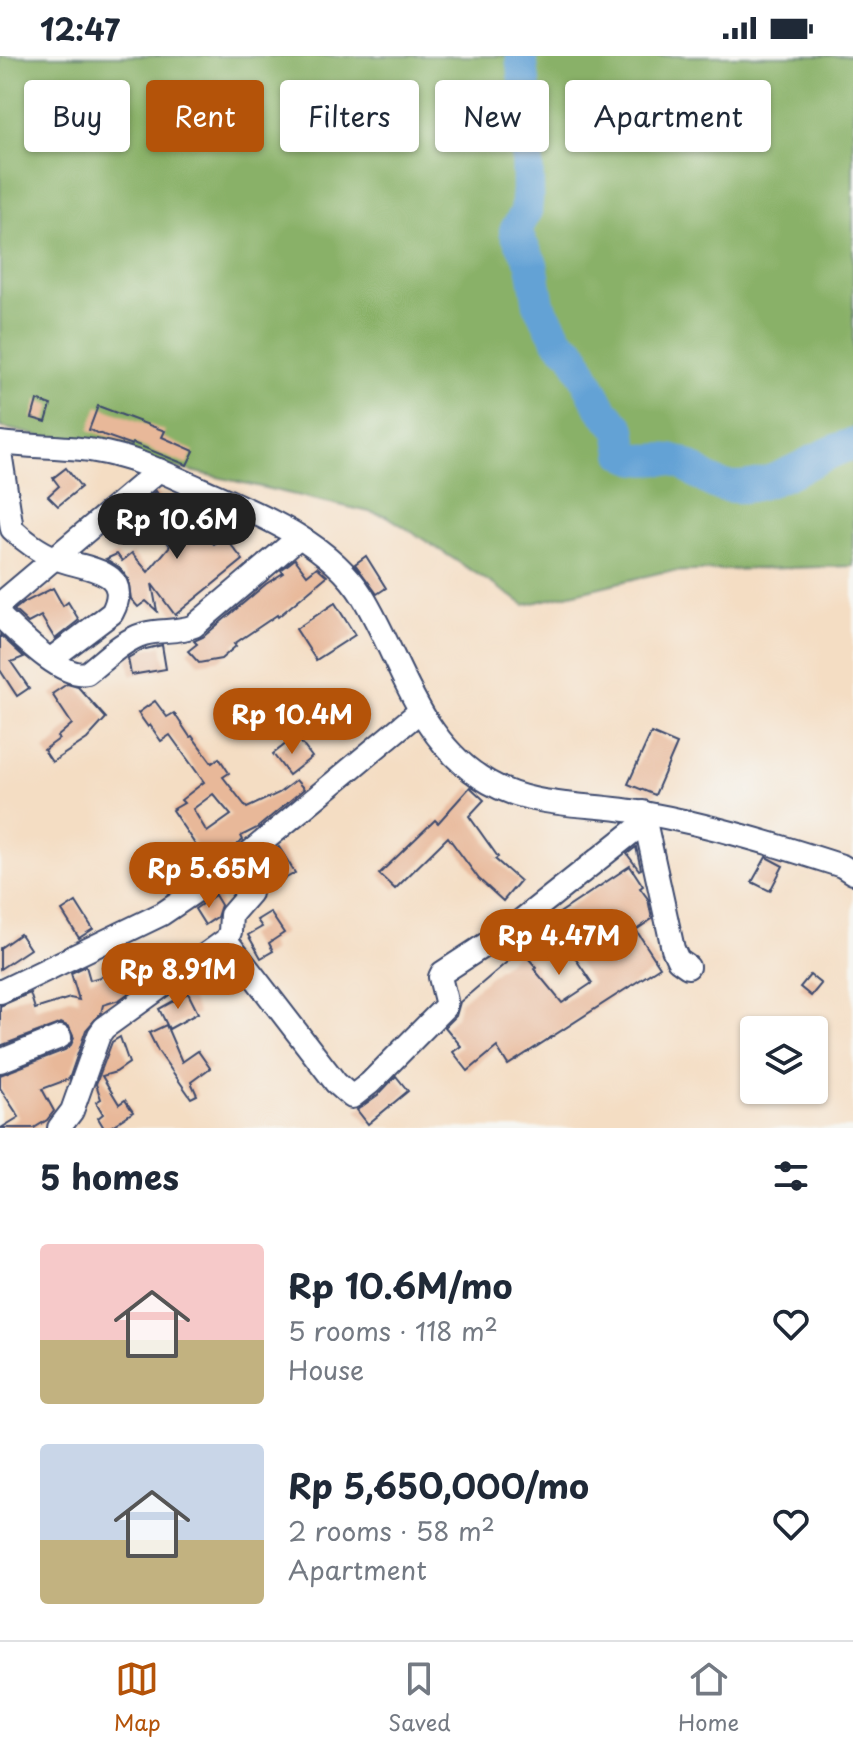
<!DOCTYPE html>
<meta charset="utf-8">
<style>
:root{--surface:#fff;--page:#f6f6f7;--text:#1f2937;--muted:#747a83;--line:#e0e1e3;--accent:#b45309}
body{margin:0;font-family:"Playpen Sans",sans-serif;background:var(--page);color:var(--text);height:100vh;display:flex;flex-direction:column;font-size:30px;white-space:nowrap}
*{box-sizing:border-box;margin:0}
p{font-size:26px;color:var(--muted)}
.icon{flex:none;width:44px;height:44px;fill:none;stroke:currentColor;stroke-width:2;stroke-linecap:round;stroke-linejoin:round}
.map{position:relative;height:1072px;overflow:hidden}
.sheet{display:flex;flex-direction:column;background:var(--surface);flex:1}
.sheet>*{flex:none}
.top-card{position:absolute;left:24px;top:24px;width:806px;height:72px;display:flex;gap:16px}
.fabs{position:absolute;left:740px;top:960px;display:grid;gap:16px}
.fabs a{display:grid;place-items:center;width:88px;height:88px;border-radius:8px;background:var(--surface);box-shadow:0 2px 6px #0004;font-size:40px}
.price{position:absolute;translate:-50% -68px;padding:0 18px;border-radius:28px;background:var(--accent);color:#fff;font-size:26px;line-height:52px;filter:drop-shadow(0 2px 4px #0008)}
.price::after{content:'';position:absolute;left:50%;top:48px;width:24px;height:18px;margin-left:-12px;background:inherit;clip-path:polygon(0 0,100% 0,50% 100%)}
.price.selected{background:#222;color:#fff}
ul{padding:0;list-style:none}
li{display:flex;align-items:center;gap:24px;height:200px;padding:0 40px}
li span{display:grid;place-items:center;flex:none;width:224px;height:160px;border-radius:8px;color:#555}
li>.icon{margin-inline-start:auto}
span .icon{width:96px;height:96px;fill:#fffc;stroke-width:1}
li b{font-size:34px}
h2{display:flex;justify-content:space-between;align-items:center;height:96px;padding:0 40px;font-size:34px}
.tag{padding:0 28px;border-radius:8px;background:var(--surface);box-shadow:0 2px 6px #0004;font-size:28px;line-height:72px}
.tag.selected{background:var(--accent);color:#fff}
.status{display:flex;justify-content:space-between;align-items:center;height:56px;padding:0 40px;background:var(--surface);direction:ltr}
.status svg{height:22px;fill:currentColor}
.tabs{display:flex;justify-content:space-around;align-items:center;height:112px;border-top:2px solid var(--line);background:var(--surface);font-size:22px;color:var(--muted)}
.tabs a{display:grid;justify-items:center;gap:4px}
.tabs .selected{color:var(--accent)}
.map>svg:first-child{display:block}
.forest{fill:#89b168;stroke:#527063;stroke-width:2}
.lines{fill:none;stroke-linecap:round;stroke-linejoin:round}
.river{stroke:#63a2d5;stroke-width:32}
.building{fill:#e8b899;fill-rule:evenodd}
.street-casing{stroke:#3c496d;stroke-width:26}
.street{stroke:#fff;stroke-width:22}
</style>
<div class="status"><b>12:47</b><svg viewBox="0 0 49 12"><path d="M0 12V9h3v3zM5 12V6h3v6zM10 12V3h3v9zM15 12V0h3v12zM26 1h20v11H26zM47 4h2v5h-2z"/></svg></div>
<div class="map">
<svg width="853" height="1072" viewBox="0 0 853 1072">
<rect width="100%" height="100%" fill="#f6f6f2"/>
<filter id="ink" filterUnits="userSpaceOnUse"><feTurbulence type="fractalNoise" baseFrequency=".0125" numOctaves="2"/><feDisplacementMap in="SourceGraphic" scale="16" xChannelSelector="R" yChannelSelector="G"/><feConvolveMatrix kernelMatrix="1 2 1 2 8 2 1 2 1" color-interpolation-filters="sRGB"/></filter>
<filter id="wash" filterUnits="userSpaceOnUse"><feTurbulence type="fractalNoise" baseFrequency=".006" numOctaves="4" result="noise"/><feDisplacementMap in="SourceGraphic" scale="32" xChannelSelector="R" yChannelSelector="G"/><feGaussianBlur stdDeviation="1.8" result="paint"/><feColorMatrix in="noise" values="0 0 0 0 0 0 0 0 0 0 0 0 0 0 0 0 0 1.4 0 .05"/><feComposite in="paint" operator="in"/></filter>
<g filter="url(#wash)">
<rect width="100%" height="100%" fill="#f4ddc3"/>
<path class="forest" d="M0,0H853V510L663,516L525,549L387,460L0,371Z"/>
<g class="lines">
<path class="river" d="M521,0L526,43L528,133L526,156L515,175L532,208L539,249L558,284L573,297L601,352L620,373L624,397C644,410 657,399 677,405C692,410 704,425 720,429C766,441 810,400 853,388"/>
</g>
<g id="blocks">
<g class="building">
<path d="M37,344L51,349L46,366L32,362Z"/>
<path d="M98,350L165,375L162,381L194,395L187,409L133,387L132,389L89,374Z"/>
<path d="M66,412L81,431L58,450L48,440L59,430L53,422Z"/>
<path d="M156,435L164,447L167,445L185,471L189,467L214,488L224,480L243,504L175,559L152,528L157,555L146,545L138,551L131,543L128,523L119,511L106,503L117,498L122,505L132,497L148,516L170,490L140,448Z"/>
<path d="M366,500L386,532L377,538L355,508Z"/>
<path d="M295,503L307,519L317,511L327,520L278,561L277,559L234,588L236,590L221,603L199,607L188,595L197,588L194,585L203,581L266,528L283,517L281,514Z"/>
<path d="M53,532L63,550L68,546L79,564L55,583L41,560L28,567L14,554L23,547Z"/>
<path d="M335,547L355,579L316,604L296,573Z"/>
<path d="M0,579L24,601L11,606L29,632L17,640L0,614Z"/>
<path d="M162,589L166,613L131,619L128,602L142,594Z"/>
<path d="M67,628L78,631L106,662L87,683L52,706L44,694L59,683L57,681L72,668L52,638Z"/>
<path d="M155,645L167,661L174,657L190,681L192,680L212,707L219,702L229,717L223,721L247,752L279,737L296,724L304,733L257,772L241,780L243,784L209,809L172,754L184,747L181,744L204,726L170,679L161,685L150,669L148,671L138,657ZM213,738L231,759L207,776L193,753Z"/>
<path d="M651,677L677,688L655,739L628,728Z"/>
<path d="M296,680L312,701L289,719L273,698Z"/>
<path d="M470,731L484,744L469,760L498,801L495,803L520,825L503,845L479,823L448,781L395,833L379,818L435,764L438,767Z"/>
<path d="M279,791L295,817L267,833L255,810Z"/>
<path d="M636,791L641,813L639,814L627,798Z"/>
<path d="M766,801L783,810L770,835L752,826Z"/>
<path d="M630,810L643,830L640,832L648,843L652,863L636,874L660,911L508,1009L497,991L468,1015L453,996L461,990L445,971L456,960L460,946L521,894L536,911L534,913L562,947L592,927L567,890L570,888L552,862Z"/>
<path d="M215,839L221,849L217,861L205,869L195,853Z"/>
<path d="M76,846L93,873L79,882L62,855Z"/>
<path d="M270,856L284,877L269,887L273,895L261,902L248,879L262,871L257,864Z"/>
<path d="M20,878L30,893L0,913V892Z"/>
<path d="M86,910L90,924L131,912L137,931L119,944L103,949L101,957L86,974L69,1023L42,1033L54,1055L47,1064L34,1072H1L19,1061L0,1032V1019L65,994L71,989L74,982L69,971L61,967L0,990V950L30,937L35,953L70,942L79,944L71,917Z"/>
<path d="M810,919L821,928L811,940L800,931Z"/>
<path d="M188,937L198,957L169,973L159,953Z"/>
<path d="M166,969L182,1006L198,995L210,1012L191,1026L197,1039L191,1042L158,995L149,977Z"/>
<path d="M120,981L129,1007L116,1016L102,1020L119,1048L125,1044L133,1056L109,1072H104L98,1062L103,1058L96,1046L101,1043L96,1028L112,986Z"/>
<path d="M396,1020L408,1035L368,1068L357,1054L379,1038Z"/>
</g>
</g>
</g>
<g filter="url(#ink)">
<use href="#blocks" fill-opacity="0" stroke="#3c496d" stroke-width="2"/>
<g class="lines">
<defs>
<g id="street">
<path d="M0,387C37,392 78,389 114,399C144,406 171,420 199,432C256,457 329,485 363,541C400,602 417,680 480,721C529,754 588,746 644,757C711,769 777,789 842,810L853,817"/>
<path d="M0,396L12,473C23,484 40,496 55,502C79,513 136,511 112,557L51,603"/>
<path d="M0,548L159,414"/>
<path d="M0,560C18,577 62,623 87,617C104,604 123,584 144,578C161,573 177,577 194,570L298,482"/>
<path d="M643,756L673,893L678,904L688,911"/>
<path d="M226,884L336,1027L352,1041L370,1027L445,951L446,945L440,921L442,917L514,870L645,766"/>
<path d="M0,936L162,858L236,808L420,655"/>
<path d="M0,1005L60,981"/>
<path d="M59,1072L72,1055L99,979L104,972L226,884L230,876L231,859L250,837L246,821L236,808"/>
</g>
</defs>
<use href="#street" class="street-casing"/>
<use href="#street" class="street"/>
</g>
</g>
</svg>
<div class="fabs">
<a><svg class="icon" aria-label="layers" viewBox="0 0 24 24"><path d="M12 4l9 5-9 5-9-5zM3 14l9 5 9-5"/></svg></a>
</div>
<b class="price selected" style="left:177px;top:505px">Rp 10.6M</b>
<b class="price" style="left:292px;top:700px">Rp 10.4M</b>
<b class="price" style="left:209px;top:854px">Rp 5.65M</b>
<b class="price" style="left:559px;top:921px">Rp 4.47M</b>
<b class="price" style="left:178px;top:955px">Rp 8.91M</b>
<div class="top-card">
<a class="tag">Buy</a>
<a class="tag selected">Rent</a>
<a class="tag">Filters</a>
<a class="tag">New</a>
<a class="tag">Apartment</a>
</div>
</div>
<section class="sheet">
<h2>5 homes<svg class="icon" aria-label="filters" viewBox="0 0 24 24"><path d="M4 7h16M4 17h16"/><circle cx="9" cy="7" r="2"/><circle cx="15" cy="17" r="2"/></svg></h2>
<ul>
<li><span style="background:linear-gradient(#f6c9c9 60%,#c2b280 0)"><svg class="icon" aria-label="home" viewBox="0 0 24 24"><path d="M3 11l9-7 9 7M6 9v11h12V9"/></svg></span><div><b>Rp 10.6M/mo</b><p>5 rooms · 118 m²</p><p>House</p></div><svg class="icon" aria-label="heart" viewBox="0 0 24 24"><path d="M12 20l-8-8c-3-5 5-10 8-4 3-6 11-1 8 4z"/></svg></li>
<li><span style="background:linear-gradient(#c9d6e8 60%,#c2b280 0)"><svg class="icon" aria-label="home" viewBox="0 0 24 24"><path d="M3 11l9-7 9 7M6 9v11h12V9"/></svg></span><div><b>Rp 5,650,000/mo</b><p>2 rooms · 58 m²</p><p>Apartment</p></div><svg class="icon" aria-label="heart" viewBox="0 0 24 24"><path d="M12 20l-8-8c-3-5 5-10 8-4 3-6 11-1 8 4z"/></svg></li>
</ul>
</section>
<nav class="tabs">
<a class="selected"><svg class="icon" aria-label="map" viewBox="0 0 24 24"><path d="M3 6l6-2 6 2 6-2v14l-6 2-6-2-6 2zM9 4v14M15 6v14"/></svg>Map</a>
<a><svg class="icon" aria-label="saved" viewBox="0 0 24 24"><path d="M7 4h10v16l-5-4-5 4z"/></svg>Saved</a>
<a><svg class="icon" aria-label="home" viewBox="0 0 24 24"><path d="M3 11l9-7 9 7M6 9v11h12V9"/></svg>Home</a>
</nav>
